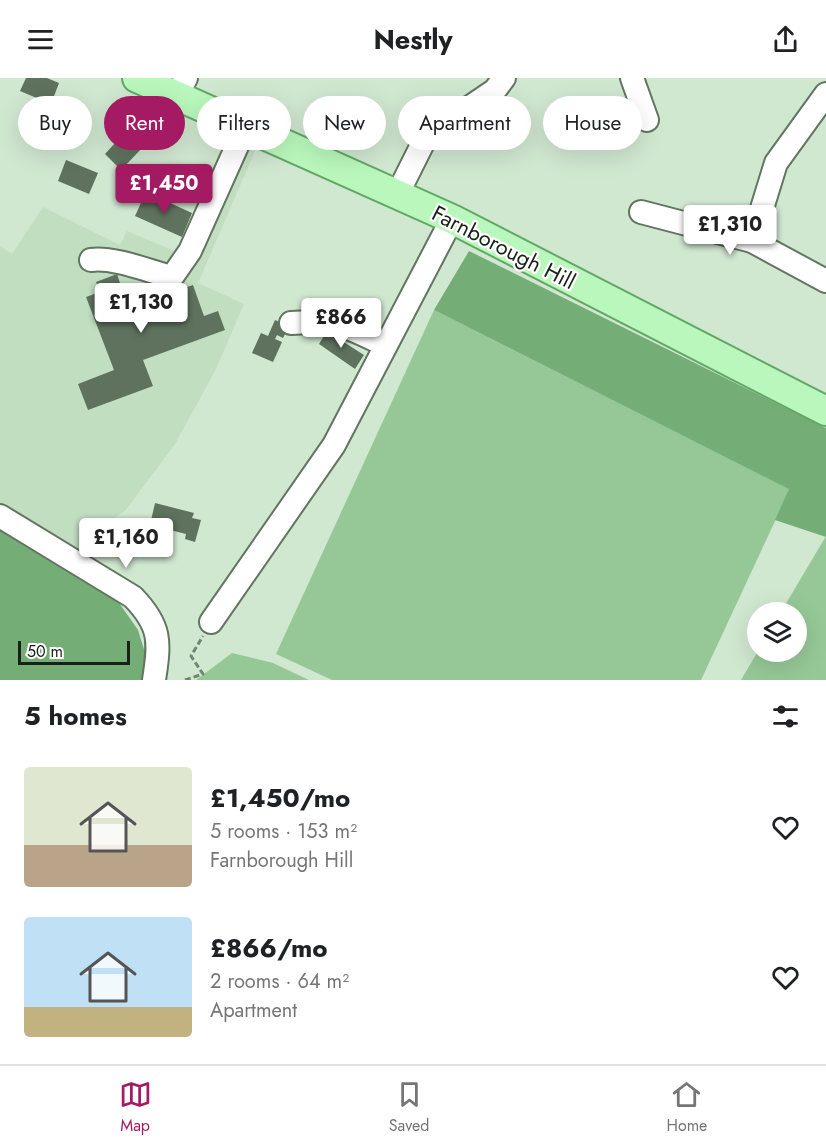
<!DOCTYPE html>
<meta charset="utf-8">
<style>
:root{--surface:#fff;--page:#f6f6f6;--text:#202124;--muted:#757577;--line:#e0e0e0;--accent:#a51b63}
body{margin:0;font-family:Jost,sans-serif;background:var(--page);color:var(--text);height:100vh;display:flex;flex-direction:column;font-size:22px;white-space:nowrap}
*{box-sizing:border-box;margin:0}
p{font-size:20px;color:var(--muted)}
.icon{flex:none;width:33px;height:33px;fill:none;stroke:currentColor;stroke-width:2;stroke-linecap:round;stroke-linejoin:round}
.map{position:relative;height:602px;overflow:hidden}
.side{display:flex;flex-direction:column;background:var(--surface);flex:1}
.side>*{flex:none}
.top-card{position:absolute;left:18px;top:18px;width:790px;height:54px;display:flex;gap:12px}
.tools{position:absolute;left:747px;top:524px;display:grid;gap:12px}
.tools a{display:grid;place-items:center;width:60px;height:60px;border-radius:50%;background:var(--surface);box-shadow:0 6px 24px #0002;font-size:30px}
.scale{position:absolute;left:18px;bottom:15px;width:112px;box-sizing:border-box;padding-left:6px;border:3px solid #182018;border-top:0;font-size:16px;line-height:21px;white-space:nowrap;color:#182018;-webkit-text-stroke:4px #fff;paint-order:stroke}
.price{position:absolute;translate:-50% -51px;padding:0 14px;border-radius:6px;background:#fff;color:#222;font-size:20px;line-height:39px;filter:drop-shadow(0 2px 3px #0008)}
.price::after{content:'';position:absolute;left:50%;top:36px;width:18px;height:14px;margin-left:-9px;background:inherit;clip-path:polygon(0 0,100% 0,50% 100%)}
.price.selected{background:var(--accent);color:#fff}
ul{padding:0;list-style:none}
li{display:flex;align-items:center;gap:18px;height:150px;padding:0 24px}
li span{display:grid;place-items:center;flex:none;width:168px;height:120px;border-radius:6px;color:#555}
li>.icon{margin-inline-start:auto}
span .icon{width:72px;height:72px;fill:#fffc;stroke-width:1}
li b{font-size:26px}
h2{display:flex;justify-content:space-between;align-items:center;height:72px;padding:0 24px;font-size:26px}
.pill{padding:0 21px;border-radius:27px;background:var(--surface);box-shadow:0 6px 24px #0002;font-size:21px;line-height:54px}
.pill.selected{background:var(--accent);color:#fff}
header{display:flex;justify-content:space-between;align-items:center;height:78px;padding:0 24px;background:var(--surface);font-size:27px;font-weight:700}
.tab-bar{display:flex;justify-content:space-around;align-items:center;height:84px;border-top:2px solid var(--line);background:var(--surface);font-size:16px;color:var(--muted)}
.tab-bar a{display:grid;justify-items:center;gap:3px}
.tab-bar .selected{color:var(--accent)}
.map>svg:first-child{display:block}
.built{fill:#c1dec1}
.green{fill:#96c897}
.forest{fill:#75ad76}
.building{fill:#5e725e}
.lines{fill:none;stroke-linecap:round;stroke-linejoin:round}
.minor-casing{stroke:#617561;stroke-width:26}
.major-casing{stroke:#62a865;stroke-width:32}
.path{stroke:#758575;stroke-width:3;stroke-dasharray:6 3;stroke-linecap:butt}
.minor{stroke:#fff;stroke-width:22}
.major{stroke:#b9f7bc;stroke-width:28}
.labels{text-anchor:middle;stroke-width:4.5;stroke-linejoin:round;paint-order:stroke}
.street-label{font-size:22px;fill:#182018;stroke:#fff}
</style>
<header><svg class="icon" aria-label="menu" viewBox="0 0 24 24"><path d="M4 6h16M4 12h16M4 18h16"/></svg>Nestly<svg class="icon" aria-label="share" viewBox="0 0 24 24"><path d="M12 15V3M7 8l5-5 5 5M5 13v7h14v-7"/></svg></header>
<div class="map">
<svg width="826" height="602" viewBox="0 0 826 602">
<rect width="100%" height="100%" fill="#d0e7d0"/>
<path class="built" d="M229,61L255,73L198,205L244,226L215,293L175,366L125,433L108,444L85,485L0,431V168L12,176L43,129L120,167L127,153L177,174Z"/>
<g class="green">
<path d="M434,232L790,411L701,602H332L276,576Z"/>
<path d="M826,458V602H741L758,573H796V534H781Z"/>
<path d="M232,575L273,585L309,602H196Z"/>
</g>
<g class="forest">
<path d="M469,173L826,350V459L775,442L789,411L434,232Z"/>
<path d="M0,446L117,522L138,552L146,578L145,602H0Z"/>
</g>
<g class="building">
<path d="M26,0H47L59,5L51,26L20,13Z"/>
<path d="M54,29L77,31L74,64L52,63Z"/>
<path d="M127,52L144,68L121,92L105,76Z"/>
<path d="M66,82L98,95L89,116L58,103Z"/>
<path d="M146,114L192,135L182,159L135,138Z"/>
<path d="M117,196L123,214L156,202L162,218L193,207L204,238L218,233L225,252L143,282L153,308L88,332L78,306L114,292L86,219L100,214L96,204Z"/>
<path d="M275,242L289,248L283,260L277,257L275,261L282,264L273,284L252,275L261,255L268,258Z"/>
<path d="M329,250L341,258L339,261L364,277L355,291L319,266Z"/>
<path d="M155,425L194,435L192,440L201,442L195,464L185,461L186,456L150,447Z"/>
</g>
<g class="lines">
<defs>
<g id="minor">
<path d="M632,0L647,42"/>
<path d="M177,17L186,0"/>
<path d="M397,117L426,59L495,12L504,0"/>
<path d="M641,134L752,163L826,203"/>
<path d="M752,163L776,85L826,16"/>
<path d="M91,182C114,179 148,193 172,199L190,173L246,48"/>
<path d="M291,245C337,242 344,247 385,267"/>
<path d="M0,438L133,519C161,548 160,563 154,602"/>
<path d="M211,544L334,367L452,141"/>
</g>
<path id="major" d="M137,0L452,141L826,333"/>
</defs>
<use href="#minor" class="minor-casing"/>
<use href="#major" class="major-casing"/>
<path class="path" d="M185,602L203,596L191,578L203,558"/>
<use href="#minor" class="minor"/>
<use href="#major" class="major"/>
</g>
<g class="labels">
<g class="street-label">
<text transform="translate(504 169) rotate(27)" y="8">Farnborough Hill</text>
</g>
</g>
</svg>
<div class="tools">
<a><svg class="icon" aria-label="layers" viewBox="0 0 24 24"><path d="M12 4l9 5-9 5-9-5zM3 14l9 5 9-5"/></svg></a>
</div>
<div class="scale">50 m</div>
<b class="price selected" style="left:164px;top:137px">£1,450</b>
<b class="price" style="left:730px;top:178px">£1,310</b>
<b class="price" style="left:141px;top:256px">£1,130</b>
<b class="price" style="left:341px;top:271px">£866</b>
<b class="price" style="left:126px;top:491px">£1,160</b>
<div class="top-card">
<a class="pill">Buy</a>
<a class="pill selected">Rent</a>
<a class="pill">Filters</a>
<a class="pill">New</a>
<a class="pill">Apartment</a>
<a class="pill">House</a>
</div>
</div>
<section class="side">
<h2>5 homes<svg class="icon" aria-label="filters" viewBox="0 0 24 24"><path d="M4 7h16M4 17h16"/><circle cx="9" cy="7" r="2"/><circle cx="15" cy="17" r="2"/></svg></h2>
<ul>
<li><span style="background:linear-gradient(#dfe7d0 65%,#b9a48a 0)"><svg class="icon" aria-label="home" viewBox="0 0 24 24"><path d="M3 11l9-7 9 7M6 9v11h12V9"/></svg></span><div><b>£1,450/mo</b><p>5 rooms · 153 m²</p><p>Farnborough Hill</p></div><svg class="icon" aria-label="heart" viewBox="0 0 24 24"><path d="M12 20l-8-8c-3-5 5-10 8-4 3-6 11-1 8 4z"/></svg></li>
<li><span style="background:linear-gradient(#bfe0f5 75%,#c2b280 0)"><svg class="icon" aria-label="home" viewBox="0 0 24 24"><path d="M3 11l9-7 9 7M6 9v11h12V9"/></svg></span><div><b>£866/mo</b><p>2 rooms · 64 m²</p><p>Apartment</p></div><svg class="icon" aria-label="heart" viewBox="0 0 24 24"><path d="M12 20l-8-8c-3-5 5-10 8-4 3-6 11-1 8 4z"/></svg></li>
</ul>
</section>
<nav class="tab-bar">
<a class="selected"><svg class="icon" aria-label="map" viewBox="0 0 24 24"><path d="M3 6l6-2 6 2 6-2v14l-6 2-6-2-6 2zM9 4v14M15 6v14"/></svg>Map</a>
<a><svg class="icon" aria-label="saved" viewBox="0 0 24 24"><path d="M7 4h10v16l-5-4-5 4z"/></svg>Saved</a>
<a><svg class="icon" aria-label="home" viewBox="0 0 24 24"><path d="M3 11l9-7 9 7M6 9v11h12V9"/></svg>Home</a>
</nav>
